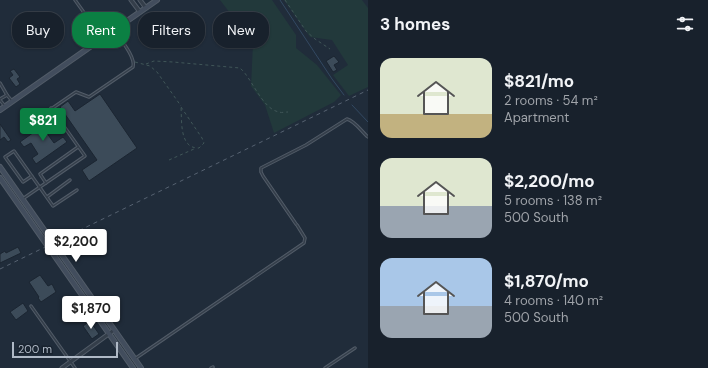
<!DOCTYPE html>
<meta charset="utf-8">
<style>
:root{--surface:#18212c;--page:#252e38;--text:#f1f3f6;--muted:#9fa3a9;--line:#363e48;--accent:#0b8043}
body{margin:0;font-family:"DM Sans",sans-serif;background:var(--page);color:var(--text);height:100vh;display:flex;flex-direction:column;font-size:15px;white-space:nowrap}
*{box-sizing:border-box;margin:0}
p{font-size:13px;color:var(--muted)}
.icon{flex:none;width:22px;height:22px;fill:none;stroke:currentColor;stroke-width:2;stroke-linecap:round;stroke-linejoin:round}
.map{position:relative;flex:1;overflow:hidden}
.drawer{display:flex;flex-direction:column;background:var(--surface);width:340px}
.drawer>*{flex:none}
.top-card{position:absolute;left:12px;top:12px;width:296px;height:36px;display:flex;gap:8px}
.scale{position:absolute;left:12px;bottom:10px;width:106px;box-sizing:border-box;padding-left:4px;border:2px solid #afb9c6;border-top:0;font-size:11px;line-height:14px;white-space:nowrap;color:#afb9c6;-webkit-text-stroke:3px #19232f;paint-order:stroke}
.price{position:absolute;translate:-50% -34px;padding:0 9px;border-radius:4px;background:#fff;color:#222;font-size:13px;line-height:26px;filter:drop-shadow(0 1px 2px #0008)}
.price::after{content:'';position:absolute;left:50%;top:24px;width:12px;height:9px;margin-left:-6px;background:inherit;clip-path:polygon(0 0,100% 0,50% 100%)}
.price.active{background:var(--accent);color:#fff}
ul{padding:0;list-style:none}
li{display:flex;align-items:center;gap:12px;height:100px;padding:0 12px}
li span{display:grid;place-items:center;flex:none;width:112px;height:80px;border-radius:12px;color:#555}
li>.icon{margin-inline-start:auto}
span .icon{width:48px;height:48px;fill:#fffc;stroke-width:1}
li b{font-size:17px}
h2{display:flex;justify-content:space-between;align-items:center;height:48px;padding:0 12px;font-size:17px}
.pill{padding:0 14px;border-radius:16px;background:var(--surface);box-shadow:0 1px 3px #0004,0 0 0 1px var(--line);font-size:14px;line-height:36px}
.pill.active{background:var(--accent);color:#fff}
main{display:flex;flex:1;min-height:0}
.map>svg:first-child{display:block}
.green{fill:#22393b}
.lines{fill:none;stroke-linecap:round;stroke-linejoin:round}
.stream{stroke:#334962;stroke-width:1}
.building{fill:#3c4b59;stroke:#1b2531}
.lane-casing{stroke:#525c68;stroke-width:3.5}
.street-casing{stroke:#525c68;stroke-width:5}
.secondary-casing{stroke:#525c68;stroke-width:6}
.path{stroke:#405658;stroke-width:1;stroke-dasharray:3 3;stroke-linecap:butt}
.lane{stroke:#343e4a;stroke-width:1.5}
.street{stroke:#343e4a;stroke-width:3}
.secondary{stroke:#424d5d;stroke-width:4}
.rail{stroke:#566271;stroke-width:1;stroke-dasharray:4 4;stroke-linecap:butt}
</style>
<main>
<div class="map">
<svg width="368" height="368" viewBox="0 0 368 368">
<rect width="100%" height="100%" fill="#202c3a"/>
<g class="green">
<path d="M220,0H272L296,35V48L317,65L341,95L334,102L274,133L265,105L251,86L253,43Z"/>
<path d="M284,0H362L368,8V87L349,96L333,75L348,65L332,40L310,37Z"/>
</g>
<g class="lines">
<g class="stream">
<path d="M280,0L332,79L344,95"/>
<path d="M352,105L368,122"/>
</g>
</g>
<g class="building">
<path d="M334,56L339,62L334,65L337,70L333,72L326,61Z"/>
<path d="M14,69L20,77L17,79L20,84L16,87L9,78L13,75L10,71Z"/>
<path d="M100,94L137,148L89,181L82,170L97,160L60,107L68,101L75,111Z"/>
<path d="M51,120L55,125L46,132L54,143L63,137L67,142L36,164L32,158L38,154L31,143L24,147L20,142Z"/>
<path d="M0,124L11,140L8,142L4,137L0,140Z"/>
<path d="M18,247L21,253L0,263V254L5,251L6,253Z"/>
<path d="M40,275L48,286L52,284L56,292L41,302L38,298L39,297L29,282Z"/>
<path d="M23,303L28,311L16,320L10,312Z"/>
<path d="M90,321L99,334L92,339L83,326Z"/>
</g>
<g class="lines">
<defs>
<g id="lane">
<path d="M75,0L90,21L93,35L96,42"/>
<path d="M0,83L7,95"/>
<path d="M0,99L7,95L12,101"/>
<path d="M0,100L4,105"/>
<path d="M22,129L73,94L76,92L89,97L133,67C136,57 120,39 114,30"/>
<path d="M32,176L23,182L5,157L14,151L53,206L77,190"/>
<path d="M46,183L40,174L78,147"/>
<path d="M47,197L70,180"/>
<path d="M24,198L85,156L51,108"/>
<path d="M296,224L263,176L261,172V168L306,145L347,119C355,121 362,132 368,137"/>
<path d="M31,306L75,368"/>
<path d="M136,358L304,243L305,238L297,225"/>
<path d="M211,368L213,367"/>
<path d="M325,368L355,348"/>
</g>
<g id="street">
<path d="M131,0L140,12"/>
<path d="M140,0L146,8"/>
<path d="M62,368L114,330"/>
</g>
<g id="secondary">
<path d="M0,110L157,0"/>
<path d="M0,167L141,368"/>
<path d="M0,178L133,368"/>
</g>
</defs>
<use href="#lane" class="lane-casing"/>
<use href="#street" class="street-casing"/>
<use href="#secondary" class="secondary-casing"/>
<g class="path">
<path d="M285,0L306,31L315,39L330,49"/>
<path d="M135,62L150,66L157,72L181,106"/>
<path d="M146,64L154,61L173,62L240,68C252,78 262,109 279,112C281,113 285,112 288,112"/>
<path d="M181,107L202,138L204,143L199,148C179,149 182,120 181,107Z"/>
<path d="M169,160L194,149"/>
</g>
<use href="#lane" class="lane"/>
<use href="#street" class="street"/>
<use href="#secondary" class="secondary"/>
<path class="rail" d="M0,269L368,90"/>
</g>
</svg>
<div class="scale">200 m</div>
<b class="price active" style="left:43px;top:142px">$821</b>
<b class="price" style="left:76px;top:263px">$2,200</b>
<b class="price" style="left:91px;top:330px">$1,870</b>
<div class="top-card">
<a class="pill">Buy</a>
<a class="pill active">Rent</a>
<a class="pill">Filters</a>
<a class="pill">New</a>
</div>
</div>
<section class="drawer">
<h2>3 homes<svg class="icon" aria-label="filters" viewBox="0 0 24 24"><path d="M4 7h16M4 17h16"/><circle cx="9" cy="7" r="2"/><circle cx="15" cy="17" r="2"/></svg></h2>
<ul>
<li><span style="background:linear-gradient(#dfe7d0 70%,#c2b280 0)"><svg class="icon" aria-label="home" viewBox="0 0 24 24"><path d="M3 11l9-7 9 7M6 9v11h12V9"/></svg></span><div><b>$821/mo</b><p>2 rooms · 54 m²</p><p>Apartment</p></div></li>
<li><span style="background:linear-gradient(#dfe7d0 60%,#9aa5b1 0)"><svg class="icon" aria-label="home" viewBox="0 0 24 24"><path d="M3 11l9-7 9 7M6 9v11h12V9"/></svg></span><div><b>$2,200/mo</b><p>5 rooms · 138 m²</p><p>500 South</p></div></li>
<li><span style="background:linear-gradient(#a9c7e8 60%,#9aa5b1 0)"><svg class="icon" aria-label="home" viewBox="0 0 24 24"><path d="M3 11l9-7 9 7M6 9v11h12V9"/></svg></span><div><b>$1,870/mo</b><p>4 rooms · 140 m²</p><p>500 South</p></div></li>
</ul>
</section>
</main>
